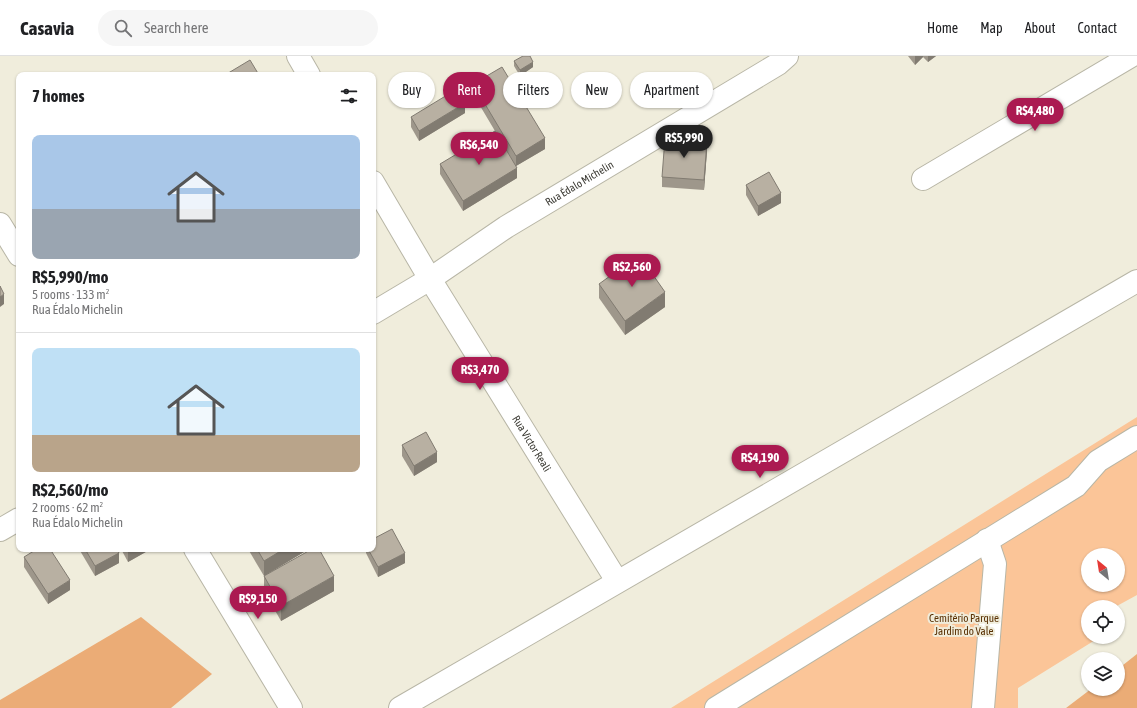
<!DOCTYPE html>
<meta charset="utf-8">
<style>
:root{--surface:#fff;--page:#f6f6f6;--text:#202124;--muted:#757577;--line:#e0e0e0;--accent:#ab1a51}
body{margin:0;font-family:"Asap Condensed",sans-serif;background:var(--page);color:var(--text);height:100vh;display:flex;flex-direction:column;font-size:15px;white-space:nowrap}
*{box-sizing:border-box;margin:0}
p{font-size:13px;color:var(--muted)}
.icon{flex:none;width:22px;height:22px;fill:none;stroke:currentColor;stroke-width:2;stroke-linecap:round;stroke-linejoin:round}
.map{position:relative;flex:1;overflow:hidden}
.details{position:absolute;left:16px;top:16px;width:360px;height:480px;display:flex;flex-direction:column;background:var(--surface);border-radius:8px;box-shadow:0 1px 3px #0004}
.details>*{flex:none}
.top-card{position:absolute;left:388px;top:16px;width:380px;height:36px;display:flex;gap:8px}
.needle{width:26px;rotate:330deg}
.fabs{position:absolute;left:1081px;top:492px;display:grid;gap:8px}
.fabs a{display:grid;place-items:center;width:44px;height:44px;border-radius:50%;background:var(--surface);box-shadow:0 1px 3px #0004;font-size:20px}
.price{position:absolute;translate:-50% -34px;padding:0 9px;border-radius:14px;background:var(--accent);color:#fff;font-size:13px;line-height:26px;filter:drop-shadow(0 1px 2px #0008)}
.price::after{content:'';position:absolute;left:50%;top:24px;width:12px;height:9px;margin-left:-6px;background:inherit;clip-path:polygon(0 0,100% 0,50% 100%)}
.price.selected{background:#222;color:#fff}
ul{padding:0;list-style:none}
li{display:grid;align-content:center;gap:8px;height:212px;padding:0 16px}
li+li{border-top:1px solid var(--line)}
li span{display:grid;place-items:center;height:124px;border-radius:8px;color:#555}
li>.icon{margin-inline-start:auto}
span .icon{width:72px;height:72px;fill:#fffc;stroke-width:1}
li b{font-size:17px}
h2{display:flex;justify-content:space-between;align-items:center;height:48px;padding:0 16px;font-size:17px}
.chip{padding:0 14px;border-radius:18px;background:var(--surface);box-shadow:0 1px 3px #0004;font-size:14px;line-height:36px}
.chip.selected{background:var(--accent);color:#fff}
header{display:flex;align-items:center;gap:24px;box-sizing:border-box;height:56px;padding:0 20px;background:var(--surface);border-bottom:1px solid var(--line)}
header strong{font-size:19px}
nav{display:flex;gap:22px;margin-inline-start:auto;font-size:14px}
.search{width:280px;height:36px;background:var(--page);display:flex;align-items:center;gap:10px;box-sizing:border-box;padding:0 14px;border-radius:22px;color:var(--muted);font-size:15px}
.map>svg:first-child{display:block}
.green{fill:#fbc598;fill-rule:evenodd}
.forest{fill:#ebac76}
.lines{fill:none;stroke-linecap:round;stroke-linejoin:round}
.minor-casing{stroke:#b8b6a6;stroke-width:24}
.minor{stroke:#fff;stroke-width:22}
.wall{fill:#9e978b}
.shaded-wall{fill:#817b71}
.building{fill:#b8b0a2;stroke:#817b71}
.labels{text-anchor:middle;stroke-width:4;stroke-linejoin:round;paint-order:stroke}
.street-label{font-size:11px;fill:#3a3932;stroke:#f0eddc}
.park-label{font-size:11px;fill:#582f02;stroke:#f0eddc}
</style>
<header>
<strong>Casavia</strong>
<div class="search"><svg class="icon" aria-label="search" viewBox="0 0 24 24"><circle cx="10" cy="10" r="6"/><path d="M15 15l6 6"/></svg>Search here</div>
<nav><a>Home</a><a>Map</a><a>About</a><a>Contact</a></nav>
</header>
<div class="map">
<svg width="1137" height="652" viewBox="0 0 1137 652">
<rect width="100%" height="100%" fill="#f0eddc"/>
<path class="green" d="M1137,361V539L1115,551H1088V581H1100L1018,632V652H671ZM1088,499H1118V529H1088Z"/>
<g class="forest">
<path d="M141,561L212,618L171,652H0V644Z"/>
<path d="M1137,598V652H1066L1091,633H1118V613Z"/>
</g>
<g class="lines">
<defs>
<g id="minor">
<path d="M298,0L309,19"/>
<path d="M923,123L1131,0"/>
<path id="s1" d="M373,126L430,223L617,525"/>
<path d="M0,168L19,199"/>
<path id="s2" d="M373,257L430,223L506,171L778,8L787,0"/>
<path d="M0,474L19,463"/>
<path d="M195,493L291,652"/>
<path d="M400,652L1137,225"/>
<path d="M716,652L1076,430L1098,405L1137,381"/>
<path d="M983,652L995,508L987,484"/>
</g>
</defs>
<use href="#minor" class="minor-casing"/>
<use href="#minor" class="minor"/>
</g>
<g class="wall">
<path d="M908,0H936L928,6L923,1L915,9Z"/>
<path d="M514,5L533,11L520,20L514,10Z"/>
<path d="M473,28L545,93L516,110L517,122L463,155L440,118V108L511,102L473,38Z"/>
<path d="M465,57L419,85L411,71V61Z"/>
<path d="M707,95L704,134L662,131V121Z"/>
<path d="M746,129L781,147L758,160L746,139Z"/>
<path d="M599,228L665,251L625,279L599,242Z"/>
<path d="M402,389L437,406L414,420L402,400Z"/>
<path d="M79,493H117L119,507L95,520Z"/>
<path d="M121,493H151L128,506Z"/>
<path d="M248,493H309L264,520Z"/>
<path d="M366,493H373L405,507L378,521L366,497Z"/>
<path d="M24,501L70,534L48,548L24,511Z"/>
<path d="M264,520L334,535L281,565L264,535Z"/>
</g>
<g class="shaded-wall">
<path d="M915,0H923V1L915,9Z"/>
<path d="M928,0H936L928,6Z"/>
<path d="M533,6V11L520,20V14Z"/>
<path d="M465,47V57L419,85V75Z"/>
<path d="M545,82V93L516,110V100Z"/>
<path d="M707,85V95L704,134V124Z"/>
<path d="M517,112V122L463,155V145Z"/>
<path d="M781,137V147L758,160V150Z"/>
<path d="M665,236V251L625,279V265Z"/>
<path d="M4,238V248L0,251V241Z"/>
<path d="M437,396V406L414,420V410Z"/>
<path d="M133,493H151L128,506V496Z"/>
<path d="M284,493H309L264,520V505Z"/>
<path d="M119,497V507L95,520V510Z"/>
<path d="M405,497V507L378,521V511Z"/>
<path d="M334,520V535L281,565V550Z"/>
<path d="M70,524V534L48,548V538Z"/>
</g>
<g class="building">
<path d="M523,0H530L533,6L520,14L514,5Z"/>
<path d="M250,4L259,19H225Z"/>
<path d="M502,11L545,82L516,100L473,28Z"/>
<path d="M457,33L465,47L419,75L411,61Z"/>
<path d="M495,75L517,112L463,145L440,108Z"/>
<path d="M665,82L707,85L704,124L662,121Z"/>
<path d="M769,116L781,137L758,150L746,129Z"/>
<path d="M639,199L665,236L625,265L599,228Z"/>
<path d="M0,230L4,238L0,241Z"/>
<path d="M426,376L437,396L414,410L402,389Z"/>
<path d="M392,473L405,497L378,511L368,493H373V483Z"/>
<path d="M37,493H50L70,524L48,538L24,501Z"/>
<path d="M85,493H117L119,497L95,510Z"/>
<path d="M127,493H133L128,496Z"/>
<path d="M257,493H284L264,505Z"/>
<path d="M312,493H319L334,520L281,550L264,520Z"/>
</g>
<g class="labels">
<g class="street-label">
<text dy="4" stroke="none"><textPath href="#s2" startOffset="244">Rua Édalo Michelin</textPath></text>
<text dy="4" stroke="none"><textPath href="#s1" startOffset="306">Rua Victor Reali</textPath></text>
</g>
<g class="park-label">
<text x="964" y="566">Cemitério Parque<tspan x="964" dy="13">Jardim do Vale</tspan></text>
</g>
</g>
</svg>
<div class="fabs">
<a><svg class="needle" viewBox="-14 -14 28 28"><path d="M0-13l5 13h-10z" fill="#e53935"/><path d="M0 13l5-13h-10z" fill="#757577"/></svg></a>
<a><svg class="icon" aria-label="locate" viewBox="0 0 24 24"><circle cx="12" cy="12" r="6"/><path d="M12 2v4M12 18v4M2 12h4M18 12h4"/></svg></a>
<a><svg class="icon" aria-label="layers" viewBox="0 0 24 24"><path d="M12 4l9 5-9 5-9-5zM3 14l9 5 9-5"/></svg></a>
</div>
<b class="price" style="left:1035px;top:76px">R$4,480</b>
<b class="price selected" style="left:684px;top:103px">R$5,990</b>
<b class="price" style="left:479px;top:110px">R$6,540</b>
<b class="price" style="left:632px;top:232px">R$2,560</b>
<b class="price" style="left:480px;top:335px">R$3,470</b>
<b class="price" style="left:760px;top:423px">R$4,190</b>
<b class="price" style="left:258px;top:564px">R$9,150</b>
<div class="top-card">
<a class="chip">Buy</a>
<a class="chip selected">Rent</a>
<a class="chip">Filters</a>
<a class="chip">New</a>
<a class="chip">Apartment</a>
</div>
<section class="details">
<h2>7 homes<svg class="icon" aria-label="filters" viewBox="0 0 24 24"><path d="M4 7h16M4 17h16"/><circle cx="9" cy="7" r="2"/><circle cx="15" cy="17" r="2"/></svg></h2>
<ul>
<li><span style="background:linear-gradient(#a9c7e8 60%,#9aa5b1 0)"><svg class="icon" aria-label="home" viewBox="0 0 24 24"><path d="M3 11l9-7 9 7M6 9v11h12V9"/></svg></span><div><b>R$5,990/mo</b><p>5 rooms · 133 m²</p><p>Rua Édalo Michelin</p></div></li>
<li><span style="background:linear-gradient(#bfe0f5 70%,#b9a48a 0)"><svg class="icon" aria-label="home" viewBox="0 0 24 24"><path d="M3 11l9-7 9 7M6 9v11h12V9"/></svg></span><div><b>R$2,560/mo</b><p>2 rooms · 62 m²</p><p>Rua Édalo Michelin</p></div></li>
</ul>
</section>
</div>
